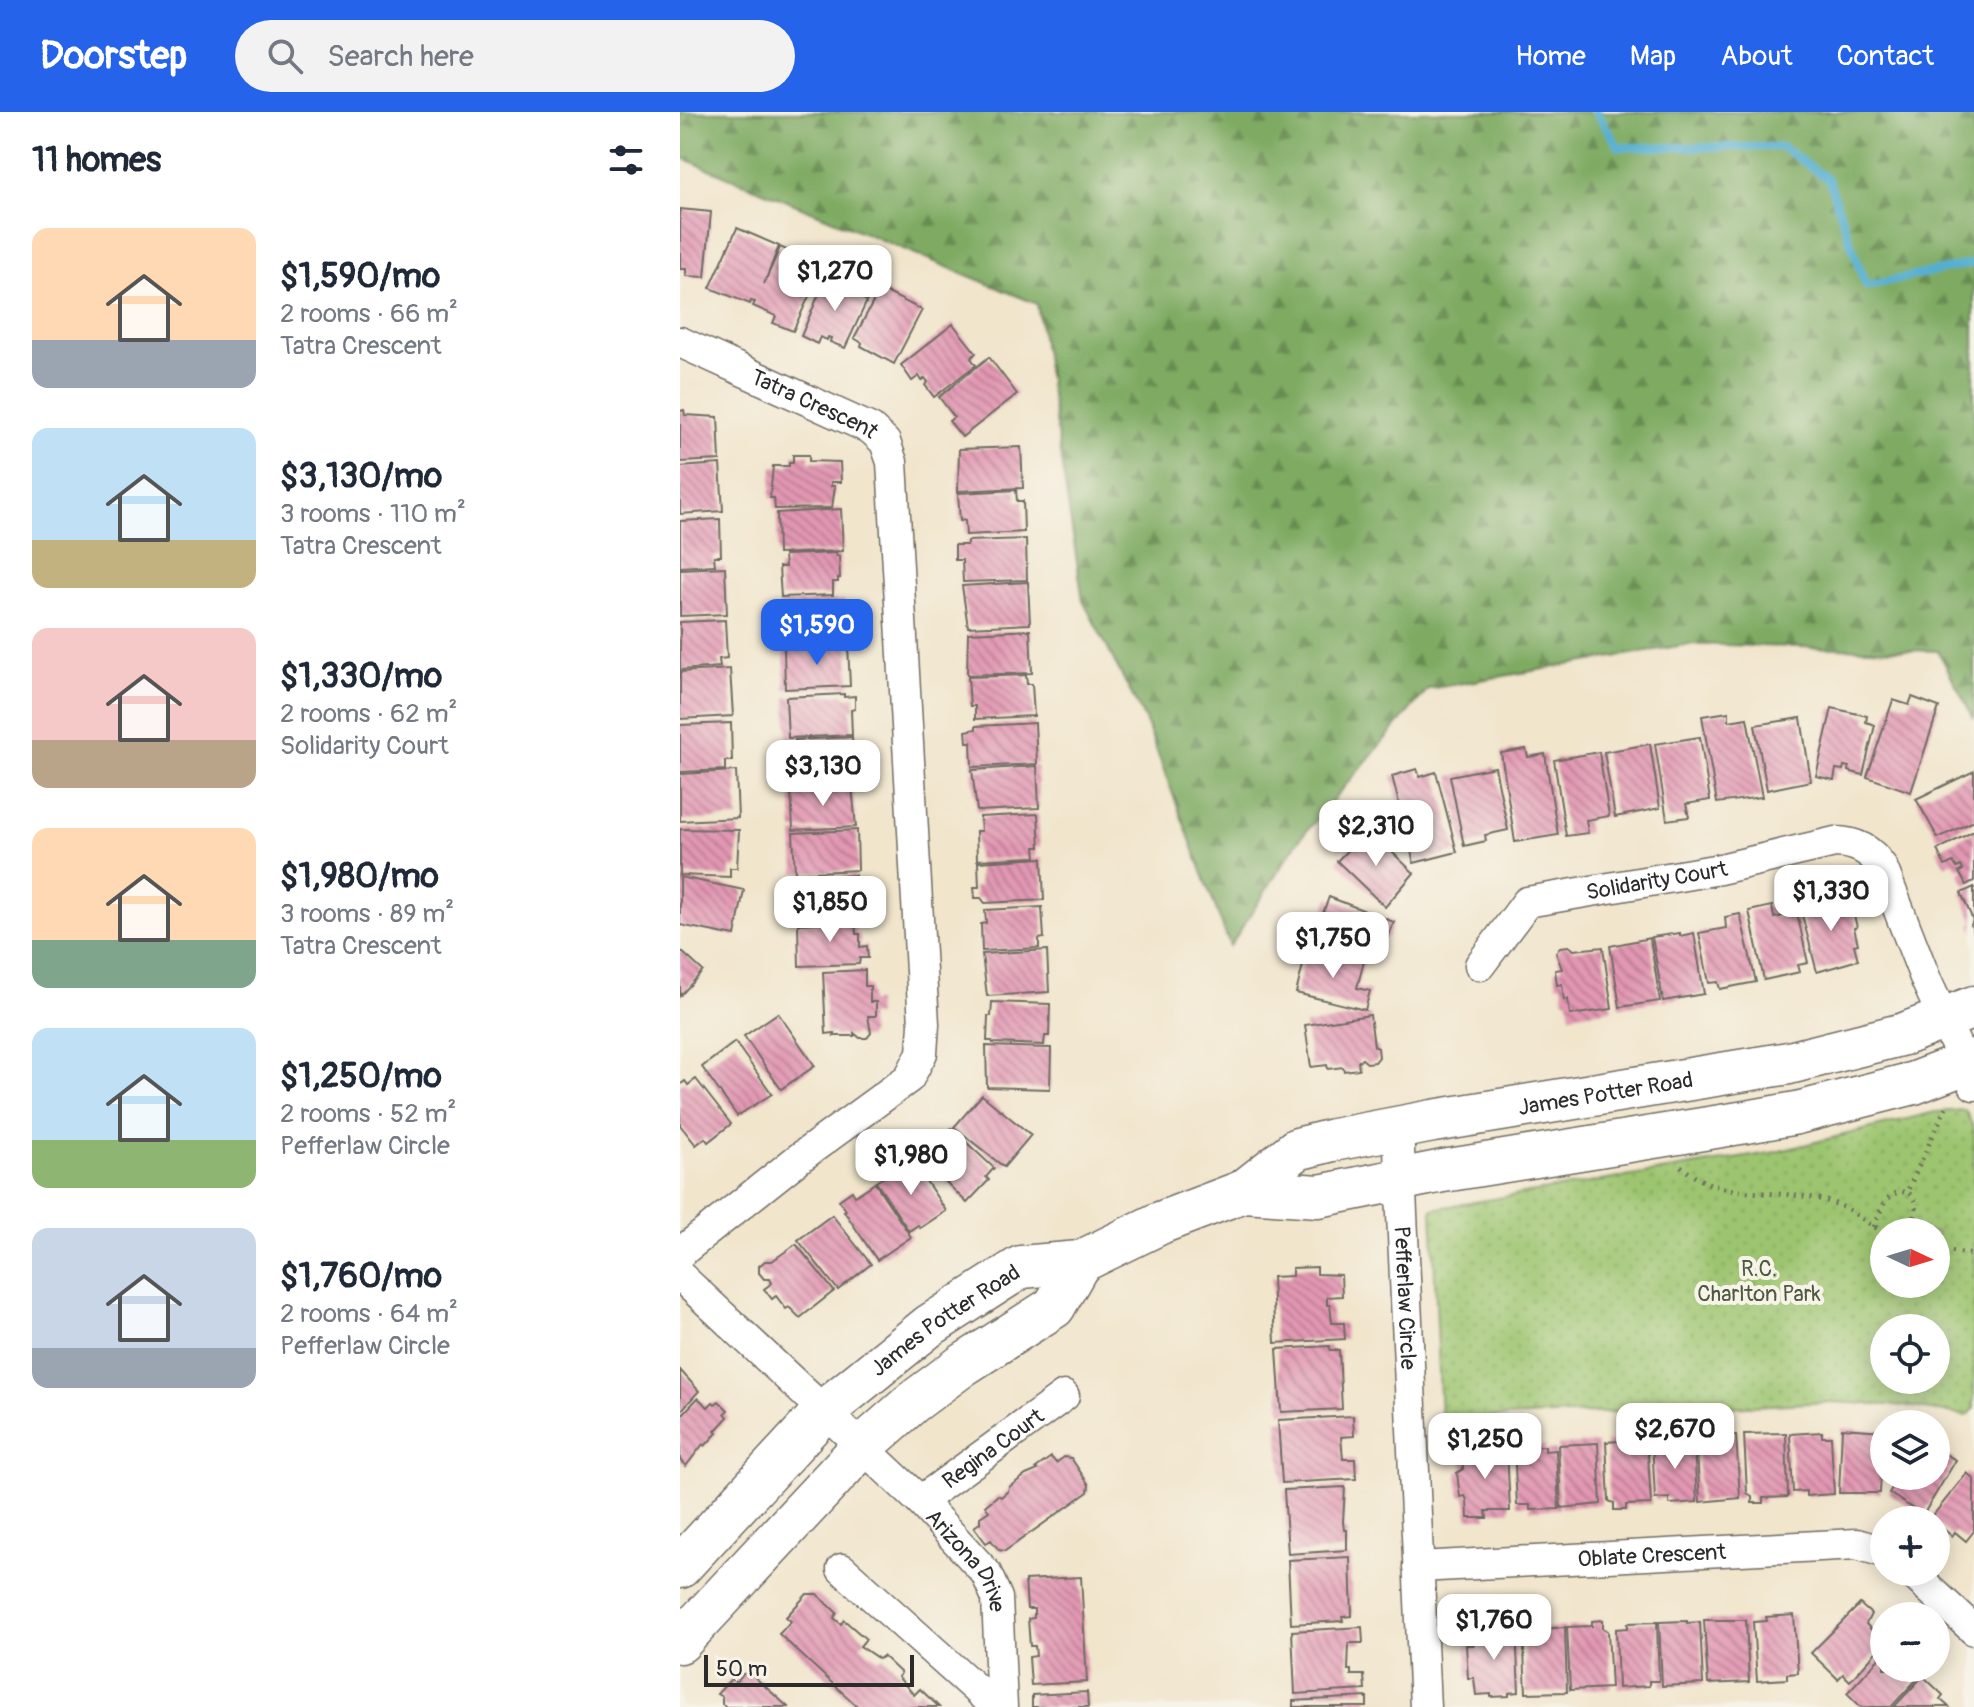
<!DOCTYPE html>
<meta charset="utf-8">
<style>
:root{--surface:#fff;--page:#f2f2f3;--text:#1f2937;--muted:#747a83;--accent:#2563eb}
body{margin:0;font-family:Pangolin,sans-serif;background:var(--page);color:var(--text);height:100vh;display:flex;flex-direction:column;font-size:30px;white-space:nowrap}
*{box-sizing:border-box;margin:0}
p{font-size:26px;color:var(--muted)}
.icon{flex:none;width:44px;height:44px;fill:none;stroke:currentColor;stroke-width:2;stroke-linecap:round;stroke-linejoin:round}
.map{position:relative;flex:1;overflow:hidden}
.details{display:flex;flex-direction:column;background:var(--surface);width:680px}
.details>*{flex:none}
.needle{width:52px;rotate:94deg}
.fabs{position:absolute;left:1190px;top:1106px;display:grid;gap:16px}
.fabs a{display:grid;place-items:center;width:80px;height:80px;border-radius:50%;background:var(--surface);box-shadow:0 4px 20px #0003;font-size:40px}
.scale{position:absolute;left:24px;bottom:20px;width:210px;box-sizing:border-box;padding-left:8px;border:4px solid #2b2b2b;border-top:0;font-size:22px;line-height:28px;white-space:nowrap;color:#2b2b2b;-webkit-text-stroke:6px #f7f3e8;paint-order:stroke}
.price{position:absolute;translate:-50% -68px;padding:0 18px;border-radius:16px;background:#fff;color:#222;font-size:26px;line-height:52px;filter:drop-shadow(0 2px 4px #0008)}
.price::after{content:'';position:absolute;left:50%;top:48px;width:24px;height:18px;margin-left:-12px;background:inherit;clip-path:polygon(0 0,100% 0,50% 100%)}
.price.selected{background:var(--accent);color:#fff}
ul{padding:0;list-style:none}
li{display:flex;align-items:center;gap:24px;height:200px;padding:0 32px}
li span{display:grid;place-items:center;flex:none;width:224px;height:160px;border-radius:16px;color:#555}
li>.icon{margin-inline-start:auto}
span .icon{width:96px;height:96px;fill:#fffc;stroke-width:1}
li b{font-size:34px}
h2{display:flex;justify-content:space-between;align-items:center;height:96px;padding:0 32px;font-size:34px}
header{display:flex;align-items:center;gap:48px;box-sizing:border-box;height:112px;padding:0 40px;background:var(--accent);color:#fff}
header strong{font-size:38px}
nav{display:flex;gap:44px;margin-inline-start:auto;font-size:28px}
.search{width:560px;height:72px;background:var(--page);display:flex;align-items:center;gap:20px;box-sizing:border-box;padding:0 28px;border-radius:44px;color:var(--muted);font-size:30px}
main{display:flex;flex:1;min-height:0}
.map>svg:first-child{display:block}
.grass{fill:url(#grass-dots);stroke:#64784e;stroke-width:2;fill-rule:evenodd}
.forest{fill:url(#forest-firs);stroke:#546a46;stroke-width:2}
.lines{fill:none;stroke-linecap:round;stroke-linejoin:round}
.stream{stroke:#53afd1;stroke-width:8}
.building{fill:url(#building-back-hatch)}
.street-casing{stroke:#706c63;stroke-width:33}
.secondary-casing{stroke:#706c63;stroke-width:45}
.path{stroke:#706c63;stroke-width:5;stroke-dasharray:2 6;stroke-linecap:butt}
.street{stroke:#fff;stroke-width:30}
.secondary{stroke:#fff;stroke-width:42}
.labels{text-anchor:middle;stroke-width:8;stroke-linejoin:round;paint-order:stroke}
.street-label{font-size:22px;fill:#2b2b2b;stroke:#f7f3e8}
.park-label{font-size:22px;fill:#4d5940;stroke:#f7f3e8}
</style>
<header>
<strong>Doorstep</strong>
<div class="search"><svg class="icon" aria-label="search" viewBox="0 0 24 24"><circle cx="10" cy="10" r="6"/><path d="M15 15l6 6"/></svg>Search here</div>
<nav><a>Home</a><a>Map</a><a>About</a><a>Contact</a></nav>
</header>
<main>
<section class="details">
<h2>11 homes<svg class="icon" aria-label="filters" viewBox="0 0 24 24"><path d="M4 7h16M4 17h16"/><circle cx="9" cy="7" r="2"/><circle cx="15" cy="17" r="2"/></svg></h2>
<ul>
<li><span style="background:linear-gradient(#ffd9b3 70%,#9aa5b1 0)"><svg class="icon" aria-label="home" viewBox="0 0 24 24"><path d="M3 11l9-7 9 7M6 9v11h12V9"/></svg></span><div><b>$1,590/mo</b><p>2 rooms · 66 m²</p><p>Tatra Crescent</p></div></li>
<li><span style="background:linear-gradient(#bfe0f5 70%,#c2b280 0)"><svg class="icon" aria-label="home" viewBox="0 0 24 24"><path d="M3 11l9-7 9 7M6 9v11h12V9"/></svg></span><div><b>$3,130/mo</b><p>3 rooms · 110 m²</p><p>Tatra Crescent</p></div></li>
<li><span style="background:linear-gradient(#f6c9c9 70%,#b9a48a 0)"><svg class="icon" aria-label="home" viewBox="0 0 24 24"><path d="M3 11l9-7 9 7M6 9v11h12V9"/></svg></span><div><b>$1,330/mo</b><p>2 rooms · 62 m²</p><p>Solidarity Court</p></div></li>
<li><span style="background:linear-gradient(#ffd9b3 70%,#7fa58c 0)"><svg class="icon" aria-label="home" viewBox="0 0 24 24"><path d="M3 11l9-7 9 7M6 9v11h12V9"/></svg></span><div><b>$1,980/mo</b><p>3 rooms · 89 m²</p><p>Tatra Crescent</p></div></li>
<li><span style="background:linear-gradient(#bfe0f5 70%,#8fb573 0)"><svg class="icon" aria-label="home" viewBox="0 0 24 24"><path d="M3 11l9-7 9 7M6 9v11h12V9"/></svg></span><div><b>$1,250/mo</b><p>2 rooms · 52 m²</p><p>Pefferlaw Circle</p></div></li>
<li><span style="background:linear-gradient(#c9d6e8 75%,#9aa5b1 0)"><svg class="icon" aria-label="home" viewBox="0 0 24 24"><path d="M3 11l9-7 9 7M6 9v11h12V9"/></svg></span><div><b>$1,760/mo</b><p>2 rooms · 64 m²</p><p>Pefferlaw Circle</p></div></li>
</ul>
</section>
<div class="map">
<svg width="1294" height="1595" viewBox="0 0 1294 1595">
<defs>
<pattern id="grass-dots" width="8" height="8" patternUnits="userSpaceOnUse" patternTransform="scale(2)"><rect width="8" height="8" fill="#9dc570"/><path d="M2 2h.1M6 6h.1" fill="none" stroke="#87a961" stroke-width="1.8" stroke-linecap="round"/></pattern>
<pattern id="forest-firs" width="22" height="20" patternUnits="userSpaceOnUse" patternTransform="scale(2)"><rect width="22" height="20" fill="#7eaa62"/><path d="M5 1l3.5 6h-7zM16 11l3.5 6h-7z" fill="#678b51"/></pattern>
<pattern id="building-back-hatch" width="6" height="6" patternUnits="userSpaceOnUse" patternTransform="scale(2)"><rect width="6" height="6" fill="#e297b2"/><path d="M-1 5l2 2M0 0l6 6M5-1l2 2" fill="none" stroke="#b77b91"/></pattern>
</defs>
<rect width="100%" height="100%" fill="#f7f3e8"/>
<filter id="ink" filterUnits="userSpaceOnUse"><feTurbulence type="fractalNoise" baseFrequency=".0125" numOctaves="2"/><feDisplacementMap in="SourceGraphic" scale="16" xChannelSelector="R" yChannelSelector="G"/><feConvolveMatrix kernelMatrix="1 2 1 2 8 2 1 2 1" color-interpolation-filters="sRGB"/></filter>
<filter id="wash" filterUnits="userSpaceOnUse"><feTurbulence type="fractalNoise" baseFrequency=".006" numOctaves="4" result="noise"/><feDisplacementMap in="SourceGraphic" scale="32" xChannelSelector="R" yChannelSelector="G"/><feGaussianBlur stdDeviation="1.8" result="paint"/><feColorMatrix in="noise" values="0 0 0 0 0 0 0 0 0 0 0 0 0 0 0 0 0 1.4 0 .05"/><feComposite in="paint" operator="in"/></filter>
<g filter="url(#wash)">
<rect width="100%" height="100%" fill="#f1e5cc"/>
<path class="grass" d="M1285,998L1294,1017V1297L1287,1304L1227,1294L1153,1290L761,1308L752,1097L1096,1040L1255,1000ZM1204,1120H1256V1172H1204ZM1204,1216H1256V1268H1204Z"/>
<path class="forest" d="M0,0H1294V607L1258,539L1010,532L748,577L618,729L550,834L465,608L403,489L357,192L0,45Z"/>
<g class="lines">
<path class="stream" d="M916,0L939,35H1102L1148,67L1186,174L1294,151"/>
</g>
<g id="blocks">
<g class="building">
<path d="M0,97L31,100L25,165L6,164V157H0Z"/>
<path d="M57,116L99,134L84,172L100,135L143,154L113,219L93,211L96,204L73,194L75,190L71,189L70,192L30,176Z"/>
<path d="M147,163L181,178L179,185L187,189L165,236L150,230L151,226L148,225L147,228L140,225L137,232L121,224Z"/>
<path d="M200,177L242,198L214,252L181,234L182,231L174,226Z"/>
<path d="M273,212L296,241L291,246L296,253L254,285L245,273L248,270L245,266L242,269L239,264L232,269L221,253Z"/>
<path d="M309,245L337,282L282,325L269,309L274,305L259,285Z"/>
<path d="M4,298L5,303L38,305L40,348L0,350V299Z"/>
<path d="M341,335L343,376L278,379L279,337Z"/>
<path d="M113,343H129V349L160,350L161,370H151V374H155L152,396L95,397L94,386H90L93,354H109V351H113Z"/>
<path d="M40,352L43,399L0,402V355Z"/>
<path d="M336,378L337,389H343L344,420L286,423L285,408L280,409L278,381Z"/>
<path d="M161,397L163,439L98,442L97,401Z"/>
<path d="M40,407L41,444H34L35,453L0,455V409Z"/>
<path d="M346,427L347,468L283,470L282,448H275V433H287V429Z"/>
<path d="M156,441V444H159L160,466H158V470H153V483L101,485L99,455H105L104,443Z"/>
<path d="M45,455L47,502L0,504V457Z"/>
<path d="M348,470L350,512L288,515L282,474Z"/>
<path d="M164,488L168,530L100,534L99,492Z"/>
<path d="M45,508L47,546L39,547L40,555L0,558V510Z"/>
<path d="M350,518L352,561L287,563L288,521Z"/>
<path d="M168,533L170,574L105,577L104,536Z"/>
<path d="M50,557L53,604L0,607V560Z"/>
<path d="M346,563L347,572H352L354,604L295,607V594H290L288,565Z"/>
<path d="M164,582V585L175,584V597L171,598L172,623L108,626L106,585Z"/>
<path d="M1232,585L1259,595L1231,680L1187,665L1213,588L1229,593Z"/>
<path d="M1152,596L1187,604L1186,610L1195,613L1183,663L1168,659L1169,655L1164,654L1163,658L1156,657L1154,668L1136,664Z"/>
<path d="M1049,600V609L1067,606L1082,685L1037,691L1022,604Z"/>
<path d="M1121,606L1131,669L1087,678L1075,613Z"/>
<path d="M51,611L52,649H45V658L0,660V613Z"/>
<path d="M355,611L357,652L292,655L291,630H287L286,619L296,617V614Z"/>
<path d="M172,625L174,653L169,654V666L111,670L110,639H116L115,628Z"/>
<path d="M1020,625L1030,688L1006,692L1009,705L987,708L975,632Z"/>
<path d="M970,632L980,696L935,705L924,640Z"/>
<path d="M846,637L848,645L865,642L878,723L835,730L821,641Z"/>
<path d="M919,640L929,704L906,708L908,721L886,724L874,648Z"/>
<path d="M357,654L359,696L297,699L292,658Z"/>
<path d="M815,655L828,718L805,723L806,729L784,734L770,664Z"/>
<path d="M737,657L740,665L756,660L777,740L734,751L712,664Z"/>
<path d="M56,659L58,706L0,709V662Z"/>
<path d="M1294,659V709L1258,726L1236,687Z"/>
<path d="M172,674L176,715L113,718L111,677Z"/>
<path d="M358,702L360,735H355L356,745L297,748L296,719H301L300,705Z"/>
<path d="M0,717L59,718L57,756H50V765L0,763Z"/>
<path d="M688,717L734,761L705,795L657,749Z"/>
<path d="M177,718L178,758L115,761L113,721Z"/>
<path d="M1294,719V769L1286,773L1279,760L1283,758L1281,754L1277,756L1273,750L1265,754L1257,738Z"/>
<path d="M362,746L364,788L305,791L301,786H295L294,775H299L298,750Z"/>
<path d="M175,763V777L181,776L182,804L173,805V808L122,810L121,800H116L114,769Z"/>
<path d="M0,765L64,778L55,824L0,813Z"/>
<path d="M1294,775V821L1291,813L1293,808L1281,781Z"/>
<path d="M1159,782L1165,785L1167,794L1165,803L1173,800L1177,815L1174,816L1178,832L1174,833L1178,848L1137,860L1121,799L1148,789L1151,784Z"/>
<path d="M649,785L714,810L708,825L698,823L688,848L640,830L643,822L636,820Z"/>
<path d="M1092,794L1094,806L1117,801L1128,851L1118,853L1120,860L1084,868L1069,799Z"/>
<path d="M362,795L364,826L359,827V836L302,839L301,812L306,811L305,798Z"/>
<path d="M1060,802L1076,870L1040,877L1038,870L1029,871L1019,821L1046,816L1045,805Z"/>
<path d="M175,809L176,822H180V835L187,834L188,846H180L179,852L119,854L118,812Z"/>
<path d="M1000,821V824L1014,821L1024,882L983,889L972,825Z"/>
<path d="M970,826L980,889L940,895L930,834Z"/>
<path d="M889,834L894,838L923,835L932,897L890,903L888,887L884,888L882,872L877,873L875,858L882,857L876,841L880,835Z"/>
<path d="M634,837L684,849L677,876L690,879L685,898L616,881L625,845L632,846Z"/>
<path d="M0,838L23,859L0,884Z"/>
<path d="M367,838L369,880L307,884L302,842Z"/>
<path d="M185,858V874H190V890H196V904H188L191,921L187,926H180L174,921V924H154L155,921L146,922L143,860Z"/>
<path d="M312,890L370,892L369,924H365L364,933L313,931L312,929H307L308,904H311Z"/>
<path d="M98,901L135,954L101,977L64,924Z"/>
<path d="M690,903L694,934L698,936L699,945L695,950L687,951L682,947L678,949L679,957L664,959L663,955L648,957L647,953L631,955L625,913Z"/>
<path d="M55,930L92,982L57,1004L22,955Z"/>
<path d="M306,934L371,936L370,977L307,975Z"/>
<path d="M16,967L51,1012L28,1030L25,1026L16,1033L0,1013V973L5,969L8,973Z"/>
<path d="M302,983L351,1023L324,1055L274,1015Z"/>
<path d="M271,1016L314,1056L306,1065L309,1068L287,1091L246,1050L255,1040L251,1037Z"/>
<path d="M234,1051L266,1099L240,1116L238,1113L229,1119L196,1070L220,1054L223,1058Z"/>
<path d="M195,1071L231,1125L197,1148L164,1099L166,1098L159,1088L172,1079L175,1084Z"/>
<path d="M152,1103L191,1152L158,1178L118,1128Z"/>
<path d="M116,1132L154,1179L120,1206L109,1195L106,1197L96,1184L92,1187L84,1177L92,1171L90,1167H84L79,1161V1154L85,1149H92Z"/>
<path d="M637,1155V1162L661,1163L662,1184L647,1185V1193H650L652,1211H664L665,1227L595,1231L592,1165L612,1164V1156Z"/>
<path d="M649,1234L650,1238H659L662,1297L601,1300L597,1237Z"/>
<path d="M0,1258L19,1279L0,1300Z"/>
<path d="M18,1286L28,1295L33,1290L35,1292L39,1289L48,1298L45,1301L48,1305L35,1319L37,1321L25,1334L23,1332L6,1354L0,1348V1305Z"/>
<path d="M673,1304L674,1324L661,1325L663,1347H675L676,1367L602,1371L598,1308Z"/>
<path d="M1162,1316L1203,1319L1200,1381H1159Z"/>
<path d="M1142,1320V1325H1151L1154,1382L1126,1384V1379L1113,1380L1110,1322Z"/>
<path d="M1106,1321L1108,1385L1083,1386V1391H1072V1384L1067,1381L1064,1322Z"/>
<path d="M1056,1323L1060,1386L1020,1390L1016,1325Z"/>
<path d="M967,1327L971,1392L946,1393V1398H934V1391L929,1389L926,1330Z"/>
<path d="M1004,1327V1332L1014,1331L1017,1390L989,1392V1386L975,1387L972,1328Z"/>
<path d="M918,1331L921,1392L881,1396L878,1333Z"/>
<path d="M798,1334H816V1337H827L830,1399H806L807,1406H788L787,1388L785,1384L780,1385L777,1361L783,1357L782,1339L798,1338Z"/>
<path d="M865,1334V1339L876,1338L879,1397L850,1398V1393H837L834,1335Z"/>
<path d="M1256,1337L1276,1348L1243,1403L1209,1381L1219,1364H1256Z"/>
<path d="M371,1345L376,1351L384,1345L391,1346L409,1373L408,1380L325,1439L319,1438L311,1428L306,1431L294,1415L300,1411V1405L309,1399L305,1394L318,1383L321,1385L328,1379L329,1375L346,1363L358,1358L356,1356Z"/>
<path d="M1287,1361L1294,1367V1419L1286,1429L1275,1420L1272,1424L1256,1411V1408L1250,1407Z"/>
<path d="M665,1375L663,1410L664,1418H667V1438L608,1442L604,1378Z"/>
<path d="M670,1445L672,1504L662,1505L663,1509L611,1512L608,1448Z"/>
<path d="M401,1465L407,1570L351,1573L349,1545L356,1544L355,1534H350L348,1507L354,1506V1497H347L345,1468Z"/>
<path d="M127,1482H137L157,1501L154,1506L161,1512L164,1508L186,1527L180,1534L199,1547L203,1544L221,1561L218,1565L234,1583L240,1577L259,1595H178L99,1522L111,1509L106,1505Z"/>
<path d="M1180,1492L1191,1502L1186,1512L1204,1531L1170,1569L1163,1562L1158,1567L1131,1541Z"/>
<path d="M1114,1503L1118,1561L1107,1562V1567L1077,1569L1073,1510L1087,1509L1086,1505Z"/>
<path d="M923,1508V1516L928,1519L931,1576L890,1578L887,1515L912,1514V1509Z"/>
<path d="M1024,1508H1066L1069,1570L1028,1572Z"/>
<path d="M1007,1509V1511L1020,1510L1023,1572L982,1574L979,1510Z"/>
<path d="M977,1510L979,1569H969V1574L938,1576L936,1517L948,1516V1511Z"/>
<path d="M813,1514V1519L836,1518L839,1580L829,1581V1584L811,1585V1582L796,1583L794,1566H788L786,1533H794L793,1515Z"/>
<path d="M682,1515L683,1531H669L668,1558H671V1563H684L685,1578L615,1582L612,1519Z"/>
<path d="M885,1515L887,1580L846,1581L843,1519Z"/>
<path d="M1204,1541V1556H1234L1241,1563L1211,1595H1181L1167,1581Z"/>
<path d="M70,1561L108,1595H46L42,1592V1585L37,1582L51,1567L56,1570L63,1562Z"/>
<path d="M1243,1564L1263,1583L1260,1587L1269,1595H1214Z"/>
<path d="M407,1580L408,1595H352V1583Z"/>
<path d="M687,1585V1595H613V1589Z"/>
</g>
</g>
</g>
<g filter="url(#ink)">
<use href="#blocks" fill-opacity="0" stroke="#706c63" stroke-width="2"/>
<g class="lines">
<defs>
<g id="street">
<path id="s1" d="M0,230L191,317L205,330L212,350L244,912L242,941L229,966L118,1047L0,1141"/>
<path id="s2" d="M800,853L847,790L1040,757L1155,730C1175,730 1191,738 1202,755L1246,868L1294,973"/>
<path id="s3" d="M718,1016L745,1595"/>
<path id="s4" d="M0,1164L240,1389L306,1461L317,1486L322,1595"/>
<path id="s5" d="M240,1389L384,1284"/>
<path id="s6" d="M738,1455L1177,1432L1204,1440"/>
<path d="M162,1457L316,1595"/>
<path d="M1231,1460L1294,1518"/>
</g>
<g id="secondary">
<path d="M564,1079L639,1084L763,1059L1066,1010L1117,1001L1234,971L1294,948"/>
<path id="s7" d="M0,1455L144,1299L249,1214L341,1155L400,1150L480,1111L564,1079L617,1037L653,1028L753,1009L1109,951L1224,922L1294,895"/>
<path d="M0,1530L182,1335L233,1290L283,1253L374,1195L400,1150"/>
</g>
</defs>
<use href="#street" class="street-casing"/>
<use href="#secondary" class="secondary-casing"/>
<g class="path">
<path d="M1001,1054C1041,1092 1101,1074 1150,1090C1170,1096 1186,1110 1204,1121"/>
<path d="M1194,1115C1201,1098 1205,1078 1227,1080"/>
<path d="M1229,1120C1234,1105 1243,1091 1227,1080L1266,995"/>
<path d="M1256,1137L1294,1143"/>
</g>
<use href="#street" class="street"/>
<use href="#secondary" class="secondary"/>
</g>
</g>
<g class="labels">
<g class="street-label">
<text dy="8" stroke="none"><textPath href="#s1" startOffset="148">Tatra Crescent</textPath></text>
<text dy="8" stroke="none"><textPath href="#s2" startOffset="210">Solidarity Court</textPath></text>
<text dy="8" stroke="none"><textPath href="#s7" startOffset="1076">James Potter Road</textPath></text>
<text dy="8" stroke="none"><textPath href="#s3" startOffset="170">Pefferlaw Circle</textPath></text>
<text dy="8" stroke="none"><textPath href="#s7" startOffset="364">James Potter Road</textPath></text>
<text dy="8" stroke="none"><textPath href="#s5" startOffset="90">Regina Court</textPath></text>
<text dy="8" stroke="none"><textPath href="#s6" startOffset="234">Oblate Crescent</textPath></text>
<text dy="8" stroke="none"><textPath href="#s4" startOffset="406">Arizona Drive</textPath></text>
</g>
<g class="park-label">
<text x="1079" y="1164">R.C.<tspan x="1079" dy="25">Charlton Park</tspan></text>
</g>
</g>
</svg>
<div class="fabs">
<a><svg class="needle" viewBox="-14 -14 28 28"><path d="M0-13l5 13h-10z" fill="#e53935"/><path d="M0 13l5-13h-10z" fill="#747a83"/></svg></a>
<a><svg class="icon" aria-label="locate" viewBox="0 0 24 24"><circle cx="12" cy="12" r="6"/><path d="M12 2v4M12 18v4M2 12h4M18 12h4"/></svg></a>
<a><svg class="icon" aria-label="layers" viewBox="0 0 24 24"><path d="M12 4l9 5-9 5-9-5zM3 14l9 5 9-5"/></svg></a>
<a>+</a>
<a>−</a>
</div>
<div class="scale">50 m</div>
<b class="price" style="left:155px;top:201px">$1,270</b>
<b class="price selected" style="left:137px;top:555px">$1,590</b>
<b class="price" style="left:143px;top:696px">$3,130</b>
<b class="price" style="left:696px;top:756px">$2,310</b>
<b class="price" style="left:1151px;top:821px">$1,330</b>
<b class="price" style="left:150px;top:832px">$1,850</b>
<b class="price" style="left:653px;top:868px">$1,750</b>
<b class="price" style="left:231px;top:1085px">$1,980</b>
<b class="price" style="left:995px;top:1359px">$2,670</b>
<b class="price" style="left:805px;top:1369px">$1,250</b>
<b class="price" style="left:814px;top:1550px">$1,760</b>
</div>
</main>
